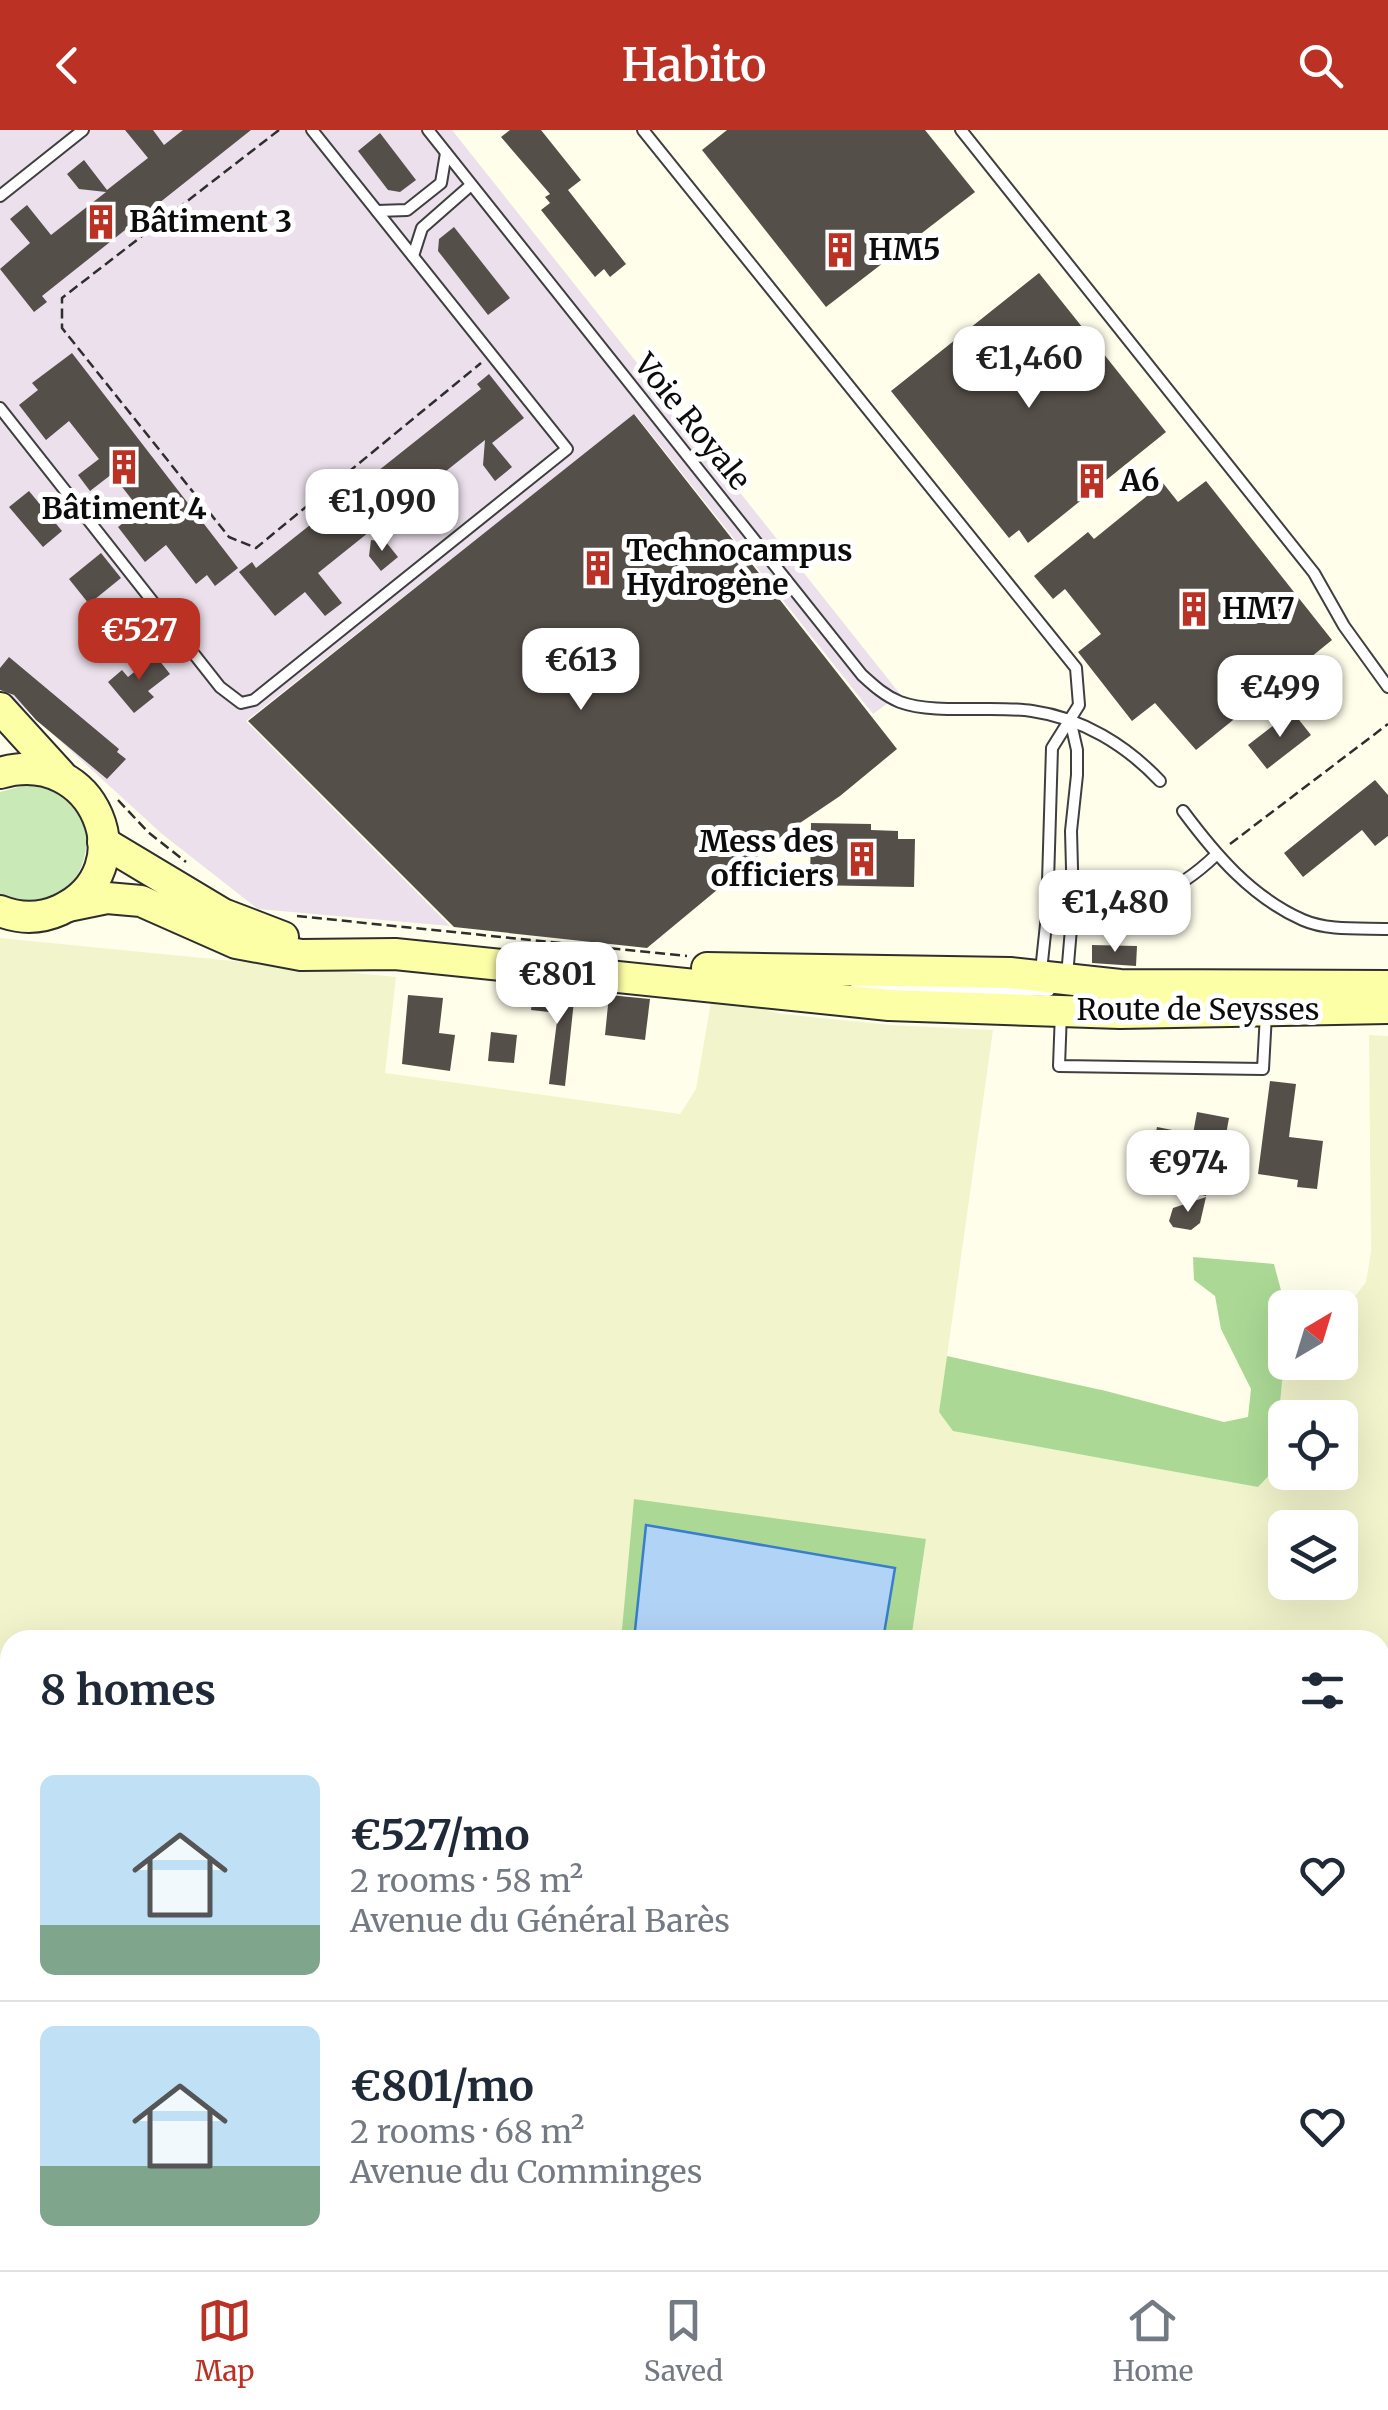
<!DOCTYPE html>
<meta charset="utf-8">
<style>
:root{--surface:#fff;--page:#f2f2f3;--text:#1f2937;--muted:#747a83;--line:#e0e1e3;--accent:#bb3225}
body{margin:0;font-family:Merriweather,serif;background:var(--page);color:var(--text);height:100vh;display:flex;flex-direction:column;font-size:38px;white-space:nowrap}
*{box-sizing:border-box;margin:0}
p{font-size:32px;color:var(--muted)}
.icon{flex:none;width:55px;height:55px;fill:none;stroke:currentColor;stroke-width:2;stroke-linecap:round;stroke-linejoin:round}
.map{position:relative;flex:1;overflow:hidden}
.details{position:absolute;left:0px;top:1500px;width:1390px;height:640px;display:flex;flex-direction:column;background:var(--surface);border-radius:30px 30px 0 0;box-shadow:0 10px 40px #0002}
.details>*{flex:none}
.needle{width:65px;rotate:38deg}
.controls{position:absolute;left:1268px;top:1160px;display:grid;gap:20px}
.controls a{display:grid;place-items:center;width:90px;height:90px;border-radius:15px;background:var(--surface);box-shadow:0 10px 40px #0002;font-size:50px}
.price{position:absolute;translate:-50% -85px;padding:0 22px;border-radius:20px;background:#fff;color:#222;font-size:32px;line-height:65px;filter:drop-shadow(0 2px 5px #0008)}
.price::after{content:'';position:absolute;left:50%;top:60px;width:30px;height:22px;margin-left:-15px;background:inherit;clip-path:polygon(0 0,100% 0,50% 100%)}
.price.on{background:var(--accent);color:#fff}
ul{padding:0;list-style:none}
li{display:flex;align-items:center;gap:30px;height:250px;padding:0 40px}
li+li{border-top:2px solid var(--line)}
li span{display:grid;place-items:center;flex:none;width:280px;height:200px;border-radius:15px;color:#555}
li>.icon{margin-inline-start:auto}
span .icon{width:120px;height:120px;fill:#fffc;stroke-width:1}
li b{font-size:42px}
h2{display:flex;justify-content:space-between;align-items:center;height:120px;padding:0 40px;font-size:42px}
header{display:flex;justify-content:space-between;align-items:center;height:130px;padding:0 40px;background:var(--accent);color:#fff;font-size:45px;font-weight:600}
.tab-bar{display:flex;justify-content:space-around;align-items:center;height:140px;border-top:2px solid var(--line);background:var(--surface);font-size:28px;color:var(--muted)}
.tab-bar a{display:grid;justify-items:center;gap:5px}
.tab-bar .on{color:var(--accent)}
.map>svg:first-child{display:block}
.industrial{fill:#ebe0eb}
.farmland{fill:#f2f4cc;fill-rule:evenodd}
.green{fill:#c9e9b6}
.forest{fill:#abd995}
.water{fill:#b1d3f6;stroke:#387ecc;stroke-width:2.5}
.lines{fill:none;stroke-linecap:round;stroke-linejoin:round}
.stream{stroke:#387ecc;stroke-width:5}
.building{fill:#554f49}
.service-casing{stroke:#3f3f3f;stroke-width:14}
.secondary-casing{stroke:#2e2e2e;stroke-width:34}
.path{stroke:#2e2e2e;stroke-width:2.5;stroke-dasharray:10 5;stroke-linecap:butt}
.service{stroke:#fff;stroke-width:10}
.secondary{stroke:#fdffa7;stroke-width:30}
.labels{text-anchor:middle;stroke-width:10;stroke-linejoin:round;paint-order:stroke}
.poi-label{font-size:30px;font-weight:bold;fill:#0c0c0c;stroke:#fff;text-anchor:start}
.street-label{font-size:30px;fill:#0c0c0c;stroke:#fff}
</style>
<header><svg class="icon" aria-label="back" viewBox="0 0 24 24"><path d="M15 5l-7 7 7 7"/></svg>Habito<svg class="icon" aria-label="search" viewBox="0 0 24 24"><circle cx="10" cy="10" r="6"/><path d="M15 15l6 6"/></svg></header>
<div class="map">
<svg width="1388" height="2140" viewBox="0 0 1388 2140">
<rect width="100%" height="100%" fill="#fffeeb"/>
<g class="industrial">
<path d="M0,0H452L900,564L873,584L635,284L246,591L450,796L258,779L162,704L0,556Z"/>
<path d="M176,2130H909L916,2140H159Z"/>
</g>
<path class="farmland" d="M0,808L396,847L385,943L680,984L696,959L712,866L782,884L891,895L993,900L939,1283L1258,1357L1282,1251L1303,1239L1340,1232V1196L1346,1178L1366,1152L1371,1122L1369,905L1388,906V1540H1380V1510H911L926,1410L635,1369L621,1510H10V1596L0,1595ZM1285,1288H1340V1342H1285ZM1285,1398H1340V1452H1285Z"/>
<path class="green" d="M26,655C129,662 86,808 0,766V662Z"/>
<g class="forest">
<path d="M1193,1127L1274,1134L1282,1164L1285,1232L1328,1233L1303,1239L1282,1251L1274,1340L1258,1357L953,1301L939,1282L947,1226L1106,1261L1224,1292L1248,1287L1251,1259L1221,1199L1215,1166L1194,1150Z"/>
<path d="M634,1369L926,1409L911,1510H883L895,1438L647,1395L634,1510H621Z"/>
<path d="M1380,1540H1388V1805L1380,1806Z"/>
<path d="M909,2130H1000L1005,2140H916Z"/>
</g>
<path class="water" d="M646,1395L895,1438L883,1510H634Z"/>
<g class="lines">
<g class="stream">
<path d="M933,2130L939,2140"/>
<path d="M127,2140L144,2130"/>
</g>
</g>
<g class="building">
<path d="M125,0H153L164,15L183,0H251L42,166L47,172L34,182L0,139L30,113L10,89L27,75L51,105L106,62L79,59L67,44L84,30L107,60L148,28Z"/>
<path d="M510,0H541L581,50L568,60L626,134L610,147L604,139L595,147L541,80L550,73L545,67L550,64L501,7Z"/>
<path d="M727,0H925L975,62L826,177L702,20Z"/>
<path d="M380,3L416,50L400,62L388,60L358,21Z"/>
<path d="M454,97L510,168L488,185L438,121L439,109Z"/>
<path d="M1039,143L1166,302L1028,413L1019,400L1009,408L891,261Z"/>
<path d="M72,223L238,438L215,456L207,445L196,454L166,415L145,432L118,397L140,380L112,344L90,361L78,345L99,329L69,291L46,310L19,275L38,260L32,253Z"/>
<path d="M489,244L524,288L492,313L512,337L495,351L483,335L485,310L431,353L455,382L438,396L414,366L318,443L342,473L325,486L305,462L275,486L239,442L252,432L256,438L481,259L477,254Z"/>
<path d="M634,284L897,619L840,666L788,701L647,818L454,797L248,591Z"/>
<path d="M1206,351L1332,510L1196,620L1155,573L1132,591L1078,522L1101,504L1065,459L1053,469L1034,446L1088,402L1094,409L1163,353L1178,372Z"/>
<path d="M29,361L62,401L43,417L9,377Z"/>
<path d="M371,410L386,412L398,427L381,441L369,426Z"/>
<path d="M101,423L121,448L89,474L69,449Z"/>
<path d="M155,525L170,544L148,561L154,567L134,583L108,552L122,540L128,547Z"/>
<path d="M9,527L119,619L117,622L126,629L107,649L36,590L14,565L0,560V538Z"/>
<path d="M1292,581L1311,605L1267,639L1248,615Z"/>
<path d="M1375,650L1388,665V706L1375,716L1362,700L1303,747L1284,723Z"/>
<path d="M811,693L871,694V700L898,701V709H915L914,757L810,755Z"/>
<path d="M1092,815L1137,816L1136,836L1092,833Z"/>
<path d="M534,857L575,861L565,956L549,954L558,883L531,880Z"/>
<path d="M408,865L443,868L439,903L455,905L450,941L402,934Z"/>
<path d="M609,865L650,869L645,910L605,905Z"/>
<path d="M491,902L517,905L514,933L488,931Z"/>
<path d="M1270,951L1296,954L1289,1007L1323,1011L1317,1059L1297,1057L1298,1050L1258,1044Z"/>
<path d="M1197,982L1229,988L1225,1010L1234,1012L1224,1062L1208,1059L1206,1066L1173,1058L1174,1053L1161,1050L1166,1023L1152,1020L1157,997L1193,1004Z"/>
<path d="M1206,1067L1200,1093L1191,1100L1173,1097L1169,1091L1173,1078Z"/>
</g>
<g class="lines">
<defs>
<g id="service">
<path d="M428,0L862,545C874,556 885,566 900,572C935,585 994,575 1032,581C1082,588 1126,615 1160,651"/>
<path d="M643,0L1076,538L1079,575L1052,618L1047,785L1071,786"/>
<path d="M961,0L1314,443L1344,496L1388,557"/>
<path d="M0,66L83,0"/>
<path d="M377,81L407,80L441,53L446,23"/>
<path d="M413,126L422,98L471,55"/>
<path d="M0,278L220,557L241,573L254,570L567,319L312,0"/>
<path d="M1183,681C1215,724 1251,767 1303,790C1328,801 1361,798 1388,799"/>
<path d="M1073,763C1144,766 1161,777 1216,725"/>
<path d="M1041,841L1047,785"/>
<path d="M1067,846L1073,775L1071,701L1077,645V620L1070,589"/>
<path d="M856,857L1049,861"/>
<path d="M1061,882L1059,936L1263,939L1266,884"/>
<path d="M0,1608H10"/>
<path d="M10,1796L7,1800L10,1811"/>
<path d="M0,1857L10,1854"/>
<path d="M600,2130L602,2140"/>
<path d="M69,2140L77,2130"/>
<path d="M482,2140L514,2137L522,2130"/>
<path d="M662,2140L664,2130"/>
<path d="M744,2140L746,2130"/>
</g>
<g id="secondary">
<path d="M0,578L61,645"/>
<path d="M0,643C94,615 146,740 60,780C40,789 20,789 0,781"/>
<path d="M103,712L223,784L283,807"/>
<path d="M68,776L107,768L141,771L236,813L301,825L395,824L889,875L1120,883L1388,878"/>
<path d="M707,838L1010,843L1120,855L1388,856"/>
</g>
</defs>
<use href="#service" class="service-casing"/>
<use href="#secondary" class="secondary-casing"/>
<g class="path">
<path d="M279,0L62,168V198L229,407L256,418L481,233"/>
<path d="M118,670L148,702L186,732"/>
<path d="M1230,714L1388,594"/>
<path d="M297,786L687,826"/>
</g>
<use href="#service" class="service"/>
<use href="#secondary" class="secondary"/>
</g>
<defs>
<symbol id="building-bare" viewBox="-9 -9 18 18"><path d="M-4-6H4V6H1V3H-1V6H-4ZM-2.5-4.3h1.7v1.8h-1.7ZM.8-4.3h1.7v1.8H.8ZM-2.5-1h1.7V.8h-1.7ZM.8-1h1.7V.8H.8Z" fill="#bb3225" stroke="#fff" stroke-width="2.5" paint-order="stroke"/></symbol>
</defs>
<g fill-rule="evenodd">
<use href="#building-bare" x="76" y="67" width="50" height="50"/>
<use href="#building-bare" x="815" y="95" width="50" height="50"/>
<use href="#building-bare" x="99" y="312" width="50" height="50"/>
<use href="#building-bare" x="1067" y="326" width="50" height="50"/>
<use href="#building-bare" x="573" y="413" width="50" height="50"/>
<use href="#building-bare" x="1169" y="454" width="50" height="50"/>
<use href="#building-bare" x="837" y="704" width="50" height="50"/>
</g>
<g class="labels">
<g class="poi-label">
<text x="129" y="102">Bâtiment 3</text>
<text x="868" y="130">HM5</text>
<text x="1120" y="361">A6</text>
<text x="124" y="389" text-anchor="middle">Bâtiment 4</text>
<text x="626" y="431">Technocampus<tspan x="626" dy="34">Hydrogène</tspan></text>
<text x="1222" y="489">HM7</text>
<text x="834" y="722" text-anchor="end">Mess des<tspan x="834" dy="34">officiers</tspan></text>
</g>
<g class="street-label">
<text transform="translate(692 292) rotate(51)" y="10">Voie Royale</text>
<text x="1198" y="890">Route de Seysses</text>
</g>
</g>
</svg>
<div class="controls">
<a><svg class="needle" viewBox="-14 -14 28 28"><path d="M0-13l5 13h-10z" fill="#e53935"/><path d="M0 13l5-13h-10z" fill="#747a83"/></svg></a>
<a><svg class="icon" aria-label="locate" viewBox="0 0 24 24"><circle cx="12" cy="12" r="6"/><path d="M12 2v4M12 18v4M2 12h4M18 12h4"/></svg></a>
<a><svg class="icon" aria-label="layers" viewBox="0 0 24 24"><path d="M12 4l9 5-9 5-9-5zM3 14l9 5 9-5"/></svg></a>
</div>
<b class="price" style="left:1029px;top:281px">€1,460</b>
<b class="price" style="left:382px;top:424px">€1,090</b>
<b class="price on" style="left:139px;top:553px">€527</b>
<b class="price" style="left:581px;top:583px">€613</b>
<b class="price" style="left:1280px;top:610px">€499</b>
<b class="price" style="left:1115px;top:825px">€1,480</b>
<b class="price" style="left:557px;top:897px">€801</b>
<b class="price" style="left:1188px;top:1085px">€974</b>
<section class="details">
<h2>8 homes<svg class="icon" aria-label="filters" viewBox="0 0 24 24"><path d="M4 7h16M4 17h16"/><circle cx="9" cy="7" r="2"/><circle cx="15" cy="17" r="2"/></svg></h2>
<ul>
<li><span style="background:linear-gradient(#bfe0f5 75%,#7fa58c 0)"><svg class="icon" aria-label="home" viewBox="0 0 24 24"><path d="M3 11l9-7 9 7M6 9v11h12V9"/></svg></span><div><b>€527/mo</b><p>2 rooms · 58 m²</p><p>Avenue du Général Barès</p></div><svg class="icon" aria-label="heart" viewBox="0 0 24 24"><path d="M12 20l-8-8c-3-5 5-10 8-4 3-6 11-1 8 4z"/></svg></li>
<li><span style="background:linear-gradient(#bfe0f5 70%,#7fa58c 0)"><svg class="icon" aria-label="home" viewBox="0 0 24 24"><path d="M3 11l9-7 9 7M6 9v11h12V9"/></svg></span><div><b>€801/mo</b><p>2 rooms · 68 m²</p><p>Avenue du Comminges</p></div><svg class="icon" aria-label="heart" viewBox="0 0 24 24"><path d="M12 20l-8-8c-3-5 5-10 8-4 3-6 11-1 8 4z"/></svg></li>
</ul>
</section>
</div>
<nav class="tab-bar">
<a class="on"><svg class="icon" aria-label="map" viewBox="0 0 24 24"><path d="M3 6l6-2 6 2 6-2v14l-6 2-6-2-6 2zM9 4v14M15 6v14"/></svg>Map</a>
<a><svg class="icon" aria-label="saved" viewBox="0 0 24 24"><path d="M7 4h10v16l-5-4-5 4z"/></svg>Saved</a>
<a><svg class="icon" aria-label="home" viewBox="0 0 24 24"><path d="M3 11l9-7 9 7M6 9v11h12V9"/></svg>Home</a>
</nav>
